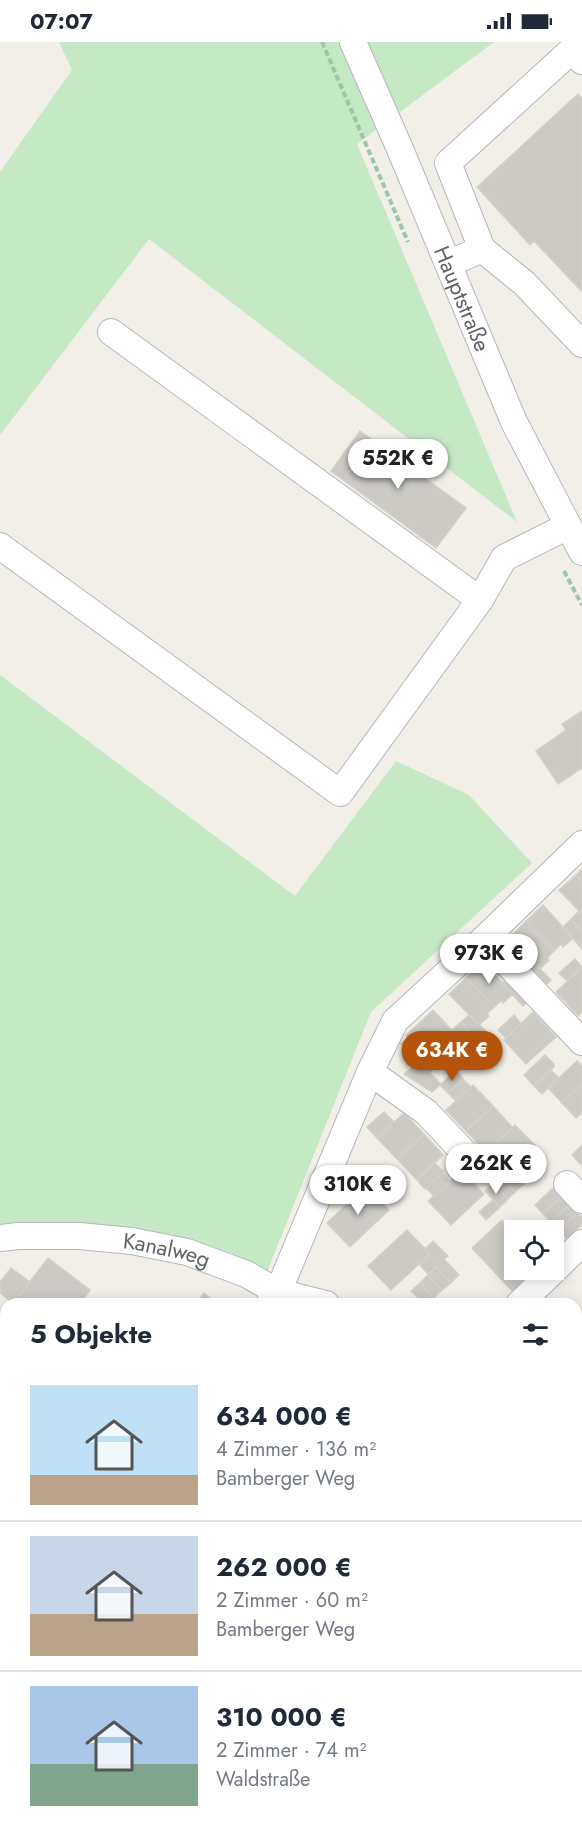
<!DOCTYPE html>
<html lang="de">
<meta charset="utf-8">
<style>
:root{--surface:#fff;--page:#f2f2f3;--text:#1f2937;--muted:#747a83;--line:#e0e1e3;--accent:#b45309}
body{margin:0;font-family:Jost,sans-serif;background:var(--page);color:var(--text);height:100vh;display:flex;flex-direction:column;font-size:22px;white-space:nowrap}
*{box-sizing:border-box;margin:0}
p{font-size:20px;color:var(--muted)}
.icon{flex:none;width:33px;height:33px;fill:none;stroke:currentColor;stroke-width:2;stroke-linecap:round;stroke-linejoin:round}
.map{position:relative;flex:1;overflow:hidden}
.side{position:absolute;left:0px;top:1256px;width:582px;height:536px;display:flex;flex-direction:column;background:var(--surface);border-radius:18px 18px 0 0;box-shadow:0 3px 15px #0003}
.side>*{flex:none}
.tools{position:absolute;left:504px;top:1178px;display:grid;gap:12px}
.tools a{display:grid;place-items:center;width:60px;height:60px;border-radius:0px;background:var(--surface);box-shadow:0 3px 15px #0003;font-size:30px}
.price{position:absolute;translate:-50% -51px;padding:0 14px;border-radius:21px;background:#fff;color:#222;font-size:20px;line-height:39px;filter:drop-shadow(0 2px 3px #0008)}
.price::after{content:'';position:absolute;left:50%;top:36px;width:18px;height:14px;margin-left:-9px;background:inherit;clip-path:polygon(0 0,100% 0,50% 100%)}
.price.active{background:var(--accent);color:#fff}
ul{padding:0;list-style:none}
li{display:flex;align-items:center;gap:18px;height:150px;padding:0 30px}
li+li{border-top:2px solid var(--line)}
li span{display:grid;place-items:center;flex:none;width:168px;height:120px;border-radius:0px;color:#555}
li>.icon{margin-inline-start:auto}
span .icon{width:72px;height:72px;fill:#fffc;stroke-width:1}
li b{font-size:26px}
h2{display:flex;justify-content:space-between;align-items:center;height:72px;padding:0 30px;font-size:26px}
.status{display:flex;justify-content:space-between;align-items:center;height:42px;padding:0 30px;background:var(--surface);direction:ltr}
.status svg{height:16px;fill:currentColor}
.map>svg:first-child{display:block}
.green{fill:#c5e8c5}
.building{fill:#cccac5;stroke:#d6d1c6;stroke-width:1.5}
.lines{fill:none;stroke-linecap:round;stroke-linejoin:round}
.minor-casing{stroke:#b5b8bc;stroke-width:28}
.path{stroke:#9cc7a9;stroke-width:4;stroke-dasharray:6 3;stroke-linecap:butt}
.minor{stroke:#fff;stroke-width:26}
.labels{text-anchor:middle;stroke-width:4.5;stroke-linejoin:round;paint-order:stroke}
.street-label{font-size:22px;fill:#5f6368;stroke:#fff}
</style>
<div class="status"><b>07:07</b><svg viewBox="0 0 49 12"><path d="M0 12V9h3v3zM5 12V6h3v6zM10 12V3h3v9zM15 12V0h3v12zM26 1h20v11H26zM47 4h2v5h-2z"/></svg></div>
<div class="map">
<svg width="582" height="1790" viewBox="0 0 582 1790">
<rect width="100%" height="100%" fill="#f1efe8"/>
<g class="green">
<path d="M59,0H494L357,102L517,480L149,197L0,393V130L72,28Z"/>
<path d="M0,633L295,854L396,719L469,753L532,821L371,970L267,1230L201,1201L178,1196L102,1183L38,1180L0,1182Z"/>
</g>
<g class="building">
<path d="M578,52L582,56V250L534,199L530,203L477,145Z"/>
<path d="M360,389L466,466L436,506L331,429Z"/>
<path d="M582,669V726L558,742L536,709L566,688L562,682Z"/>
<path d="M582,827V839L576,833Z"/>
<path d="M576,833L582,839V872L559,848Z"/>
<path d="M543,863L573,896L563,905L561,902L554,909L526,879Z"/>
<path d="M579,869L582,872V889L571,877Z"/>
<path d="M571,877L582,889V907L563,885Z"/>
<path d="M526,879L554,909L547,916L549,918L540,927L510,895Z"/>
<path d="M529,916L551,938L545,944L521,924Z"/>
<path d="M575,917L582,925L567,939L559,931Z"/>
<path d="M483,920L513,952L503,961L501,959L494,965L466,936Z"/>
<path d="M582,925V970L578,974L556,950Z"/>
<path d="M511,933L529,958L523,964L502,941Z"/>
<path d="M466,936L494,965L487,972L489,974L479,983L449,952Z"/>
<path d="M433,968L462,999L453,1008L451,1006L444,1013L416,984Z"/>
<path d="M533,970L556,995L526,1022L504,998Z"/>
<path d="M469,973L491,994L482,1003L461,980Z"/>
<path d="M514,973L521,982L506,996L498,988Z"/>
<path d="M461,980L482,1003L473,1011L452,988Z"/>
<path d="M416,984L444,1013L437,1020L439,1022L429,1031L401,1002L408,996L406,993Z"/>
<path d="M545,1013L554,1022V1025L534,1044L524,1033Z"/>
<path d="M577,1019L582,1024V1042L562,1061L548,1046Z"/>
<path d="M419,1020L441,1042L432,1050L404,1032Z"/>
<path d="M456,1028L463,1037L448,1051L440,1043Z"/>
<path d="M551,1028L559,1036L542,1052L534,1044Z"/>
<path d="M463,1037L471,1045L456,1059L448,1051Z"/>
<path d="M582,1042V1071L576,1076L562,1061Z"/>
<path d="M473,1043L493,1064L466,1089L446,1068Z"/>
<path d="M493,1064L512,1085L486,1110L466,1089Z"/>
<path d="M384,1070L394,1080L377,1096L367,1085Z"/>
<path d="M404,1071L424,1092L397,1117L377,1096Z"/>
<path d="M515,1083L535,1103L509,1128L489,1107Z"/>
<path d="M424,1092L443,1113L417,1138L397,1117Z"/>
<path d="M582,1103V1124L572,1113Z"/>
<path d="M435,1121L443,1130L425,1147L417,1138Z"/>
<path d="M510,1127L524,1142L515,1150L501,1134Z"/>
<path d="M367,1129L382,1145L373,1152L359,1137Z"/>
<path d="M461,1129L484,1152L451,1183L428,1159Z"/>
<path d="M442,1131L450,1140L434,1154L426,1146Z"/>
<path d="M501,1134L515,1150L508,1157L493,1141Z"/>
<path d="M493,1141L508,1157L500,1165L485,1149Z"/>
<path d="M366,1144L389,1168L350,1205L327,1181Z"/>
<path d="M554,1145L562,1154L543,1172L535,1163Z"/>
<path d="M562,1154L570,1162L551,1180L543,1172Z"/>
<path d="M493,1158L500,1165L486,1178L479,1170Z"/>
<path d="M570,1162L578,1171L559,1188L551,1180Z"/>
<path d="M578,1171L582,1175V1183L567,1197L559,1188Z"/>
<path d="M502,1178L514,1192V1227H542L515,1252L472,1206Z"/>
<path d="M407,1188L430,1212L391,1248L368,1224Z"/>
<path d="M433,1199L448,1214L428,1232L419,1222L430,1212L425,1207Z"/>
<path d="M48,1216L90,1248L80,1262H27L18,1255Z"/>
<path d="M444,1217L459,1233L451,1241L436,1225Z"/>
<path d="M436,1225L451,1241L442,1248L428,1233Z"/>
<path d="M11,1226L30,1240L13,1261L0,1251V1240Z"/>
<path d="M428,1233L442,1248L434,1256L420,1241Z"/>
<path d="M420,1241L434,1256L428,1262H424L411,1249Z"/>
<path d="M204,1251L218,1262H201L198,1259Z"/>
<path d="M576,1356L581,1357L576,1388Z"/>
<path d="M581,1357H582V1389L576,1388Z"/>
<path d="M6,1467V1480L0,1475Z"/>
<path d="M577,1591L582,1595V1602L576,1610Z"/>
<path d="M0,1604L6,1609L0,1618Z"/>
<path d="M578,1608L582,1611V1647L577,1654L576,1610Z"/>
<path d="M192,1785H226L222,1790H194L190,1786Z"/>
<path d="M258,1785H277L283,1790H254Z"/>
<path d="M371,1785H392L389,1790H378Z"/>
<path d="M399,1785H428L425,1790H395Z"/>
</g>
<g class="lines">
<defs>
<g id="minor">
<path id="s1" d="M353,0L400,107L514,380L582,510"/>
<path d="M482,207L448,121L572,8L582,19"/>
<path d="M448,222L482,207L524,241L582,302"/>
<path d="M111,290L480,558"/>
<path d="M0,504L340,751L480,558L504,516L568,484"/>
<path d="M484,897L582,1000"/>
<path d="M370,1030L426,1070L474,1121"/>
<path d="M567,1142L582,1158"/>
<path id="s2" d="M0,1196L18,1194H79L132,1199L187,1210L246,1232L278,1250L326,1262"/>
<path d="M269,1262L278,1250L370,1030L395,979L484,897L582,802"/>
<path d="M519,1262L582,1201"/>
<path d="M576,1318L582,1319"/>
<path d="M0,1538L6,1541"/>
<path d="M0,1636L6,1628"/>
<path d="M92,1785L93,1790"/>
<path d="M333,1785L340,1790"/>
<path d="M232,1790L236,1785"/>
<path d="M520,1790L523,1785"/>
</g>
</defs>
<use href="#minor" class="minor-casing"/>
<g class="path">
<path d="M322,0L408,200"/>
<path d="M564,529L582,563"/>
</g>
<use href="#minor" class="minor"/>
</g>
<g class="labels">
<g class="street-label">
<text dy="8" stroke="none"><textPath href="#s1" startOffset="279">Hauptstraße</textPath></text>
<text dy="8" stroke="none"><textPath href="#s2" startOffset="168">Kanalweg</textPath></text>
</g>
</g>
</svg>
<div class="tools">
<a><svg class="icon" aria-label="locate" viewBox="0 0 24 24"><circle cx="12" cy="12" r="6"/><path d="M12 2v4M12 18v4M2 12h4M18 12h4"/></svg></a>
</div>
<b class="price" style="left:398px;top:448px">552K €</b>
<b class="price" style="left:489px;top:943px">973K €</b>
<b class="price active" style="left:452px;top:1040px">634K €</b>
<b class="price" style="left:496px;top:1153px">262K €</b>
<b class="price" style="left:358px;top:1174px">310K €</b>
<section class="side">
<h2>5 Objekte<svg class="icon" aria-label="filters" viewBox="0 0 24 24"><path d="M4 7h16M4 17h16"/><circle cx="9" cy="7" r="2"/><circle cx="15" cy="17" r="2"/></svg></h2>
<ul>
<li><span style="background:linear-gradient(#bfe0f5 75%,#b9a48a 0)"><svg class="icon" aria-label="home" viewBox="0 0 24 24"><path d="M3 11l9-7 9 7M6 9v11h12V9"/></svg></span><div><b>634 000 €</b><p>4 Zimmer · 136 m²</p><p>Bamberger Weg</p></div></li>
<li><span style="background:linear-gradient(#c9d6e8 65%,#b9a48a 0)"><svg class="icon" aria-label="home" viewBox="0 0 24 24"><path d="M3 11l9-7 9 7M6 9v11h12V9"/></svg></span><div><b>262 000 €</b><p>2 Zimmer · 60 m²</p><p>Bamberger Weg</p></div></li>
<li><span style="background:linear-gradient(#a9c7e8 65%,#7fa58c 0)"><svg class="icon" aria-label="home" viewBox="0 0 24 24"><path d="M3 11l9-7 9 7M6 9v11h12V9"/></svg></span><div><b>310 000 €</b><p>2 Zimmer · 74 m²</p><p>Waldstraße</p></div></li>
</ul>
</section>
</div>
